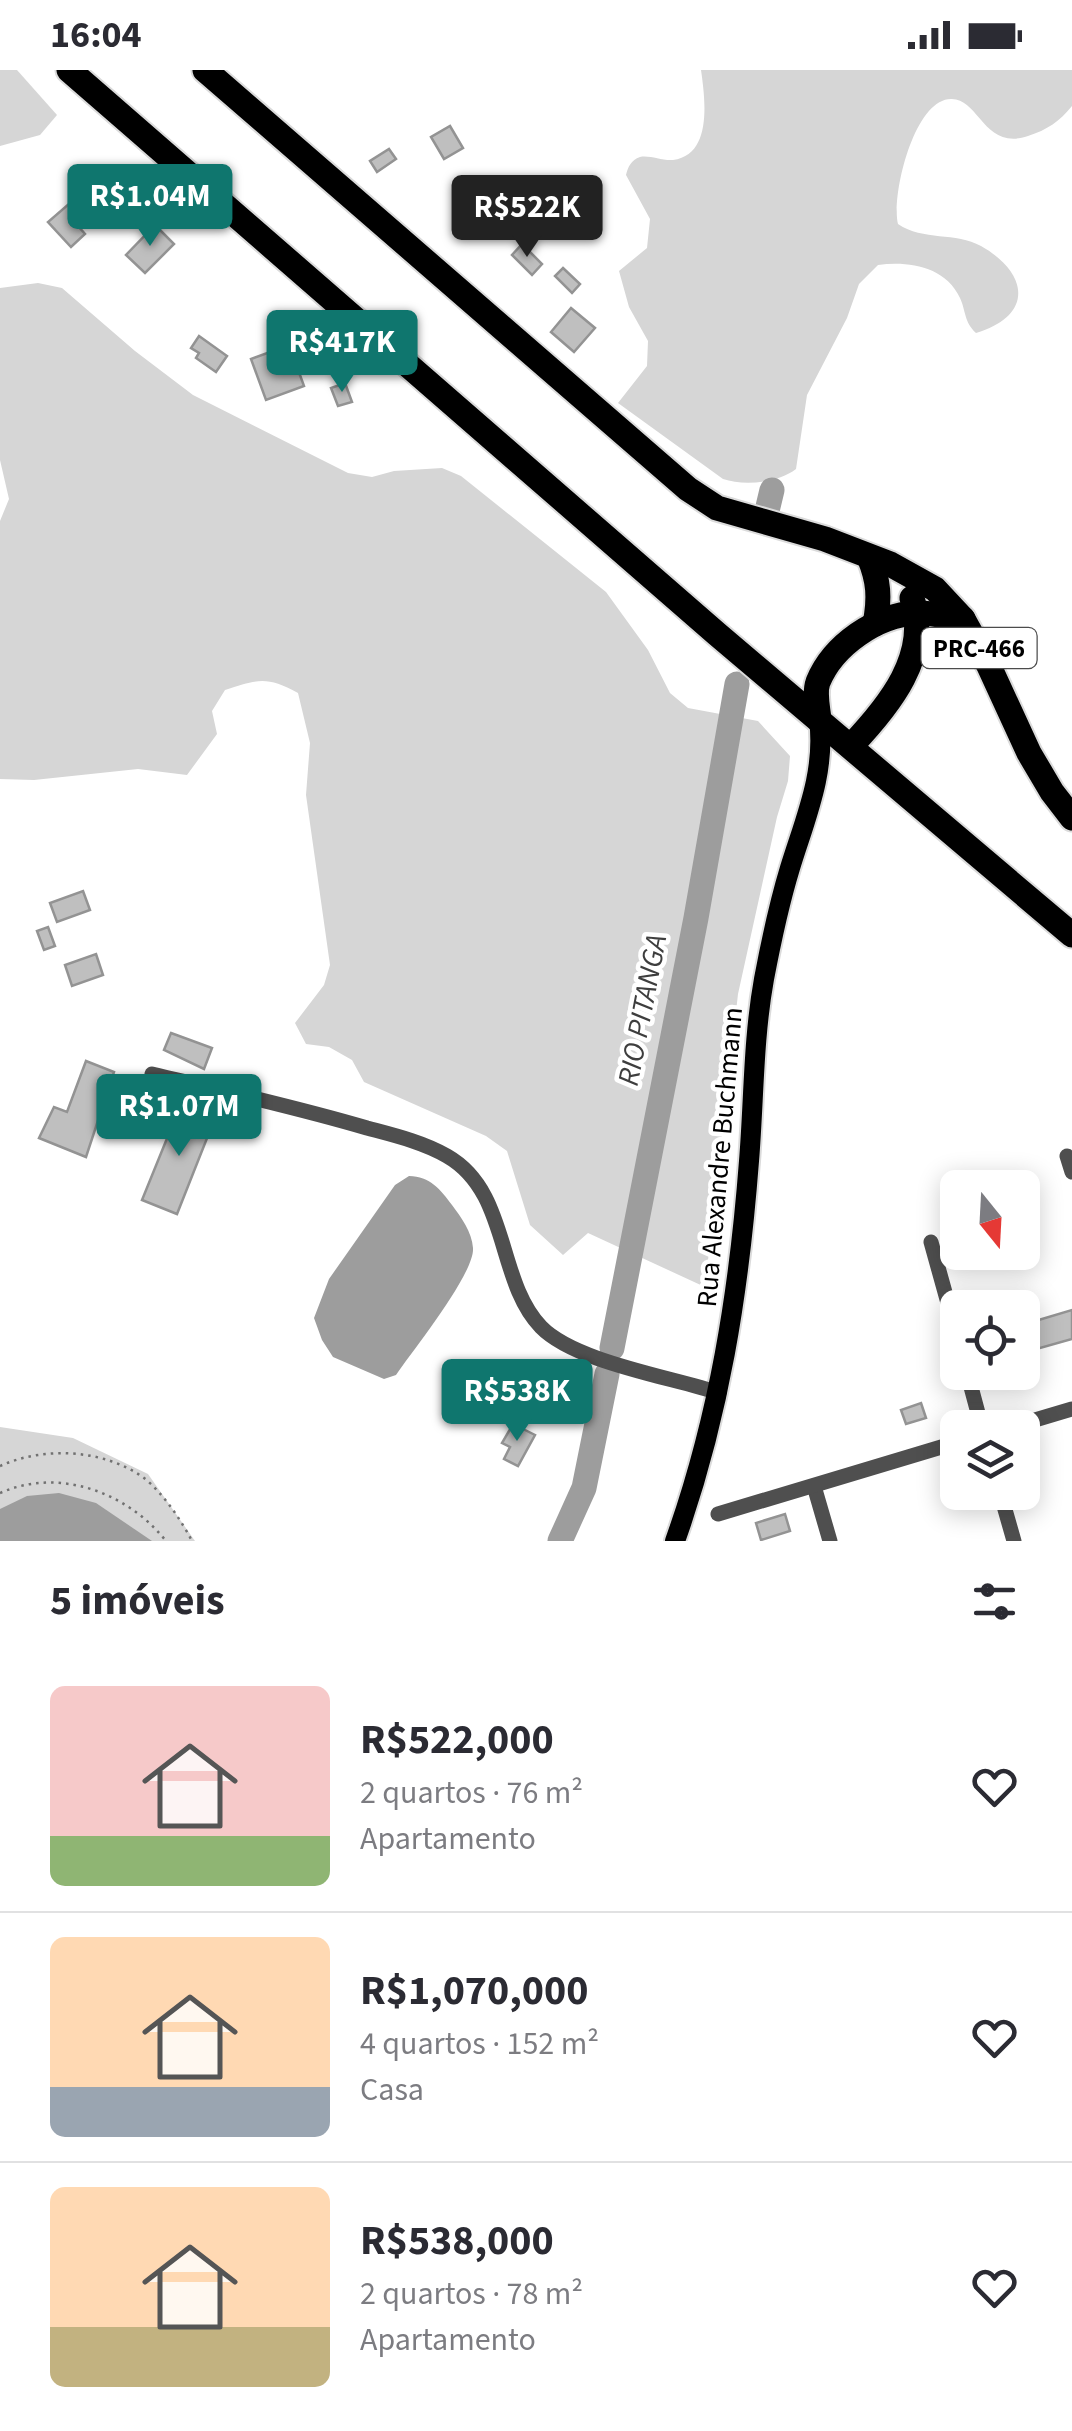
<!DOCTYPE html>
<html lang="pt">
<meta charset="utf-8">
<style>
:root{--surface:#fff;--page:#f2f2f3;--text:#2b2b33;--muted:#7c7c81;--line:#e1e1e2;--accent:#0f766e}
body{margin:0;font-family:"Source Sans 3",sans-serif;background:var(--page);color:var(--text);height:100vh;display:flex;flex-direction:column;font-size:38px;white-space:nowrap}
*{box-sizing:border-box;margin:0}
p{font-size:32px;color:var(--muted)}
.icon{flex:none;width:55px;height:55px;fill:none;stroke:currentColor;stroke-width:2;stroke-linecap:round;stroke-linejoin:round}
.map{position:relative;height:1471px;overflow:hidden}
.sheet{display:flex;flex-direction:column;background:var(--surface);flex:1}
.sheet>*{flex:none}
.needle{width:65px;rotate:162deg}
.buttons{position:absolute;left:940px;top:1100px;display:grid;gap:20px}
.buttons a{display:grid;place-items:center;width:100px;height:100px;border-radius:15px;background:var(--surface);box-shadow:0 5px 25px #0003;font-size:50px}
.price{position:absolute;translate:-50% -85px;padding:0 22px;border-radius:10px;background:var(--accent);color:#fff;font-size:32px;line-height:65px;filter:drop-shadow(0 2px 5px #0008)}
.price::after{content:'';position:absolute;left:50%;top:60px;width:30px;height:22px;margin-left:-15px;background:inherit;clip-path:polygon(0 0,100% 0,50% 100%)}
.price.active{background:#222;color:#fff}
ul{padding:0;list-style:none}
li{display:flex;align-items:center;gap:30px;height:250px;padding:0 50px}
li+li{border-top:2px solid var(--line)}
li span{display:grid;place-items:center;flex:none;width:280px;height:200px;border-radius:15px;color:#555}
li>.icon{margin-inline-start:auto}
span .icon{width:120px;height:120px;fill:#fffc;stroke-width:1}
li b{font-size:42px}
h2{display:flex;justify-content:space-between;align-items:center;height:120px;padding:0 50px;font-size:42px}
.status{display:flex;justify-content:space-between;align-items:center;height:70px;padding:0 50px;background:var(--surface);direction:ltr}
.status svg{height:28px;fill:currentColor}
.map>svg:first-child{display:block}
.green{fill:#d6d6d6}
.water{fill:#9d9d9d}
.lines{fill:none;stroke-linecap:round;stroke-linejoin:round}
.river{stroke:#9d9d9d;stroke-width:25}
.building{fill:#bfbfbf;stroke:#939393;stroke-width:2.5}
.major-casing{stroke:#dbdbdb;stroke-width:24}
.highway-casing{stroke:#dbdbdb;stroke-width:29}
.path{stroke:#717171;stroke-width:2.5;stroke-dasharray:2.5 5;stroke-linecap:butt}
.minor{stroke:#4f4f4f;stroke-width:15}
.major{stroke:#000;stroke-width:20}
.highway{stroke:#000;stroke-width:25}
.labels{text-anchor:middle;stroke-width:9;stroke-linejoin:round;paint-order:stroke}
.shield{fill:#fff;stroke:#4c4c4c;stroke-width:2.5}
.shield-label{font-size:25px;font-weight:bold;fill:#000}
.street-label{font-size:28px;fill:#000;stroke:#fff}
.water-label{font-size:30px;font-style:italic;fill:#3e3e3e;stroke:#fff}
</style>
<div class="status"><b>16:04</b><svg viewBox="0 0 49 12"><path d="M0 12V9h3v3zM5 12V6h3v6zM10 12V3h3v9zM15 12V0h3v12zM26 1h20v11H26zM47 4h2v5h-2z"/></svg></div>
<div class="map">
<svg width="1072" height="1471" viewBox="0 0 1072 1471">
<rect width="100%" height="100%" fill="#fff"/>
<g class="green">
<path d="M0,0H17L57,45L40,65L0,76Z"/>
<path d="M701,0H1072V36C1060,51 1047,60 1028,66C984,81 979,28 951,29C914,29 891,126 898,154C923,171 956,162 981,176C1029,203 1034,246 976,263C964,252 966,241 960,228C945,196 908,191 878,195L859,214L847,248L807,325L796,399C778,413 744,416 723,409L618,333L647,296L648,271L629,237L619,201L647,178L650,149L626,105C628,97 631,90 640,87C650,85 662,91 673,90C713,85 705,28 701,0Z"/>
<path d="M38,213L62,218L135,281L193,325L348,403L372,407L394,401L442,398L461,406L606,522L648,580L670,623L688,638L758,651L790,686L788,711L777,747L738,924L705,1217L588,1163L563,1185L530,1155L507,1081L486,1066L364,1012L352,990L329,977L306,974L295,953L324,915L330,895L306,725L310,673L298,623C267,606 258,609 225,620L212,641L217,664L187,705L138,699L34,710L0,709V451L9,429L0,390V218Z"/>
<path d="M0,1357L73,1368L148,1404L195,1471H0Z"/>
</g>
<g class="water">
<path d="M409,1106C430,1106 441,1120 452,1135C461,1147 472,1162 473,1178C475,1203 413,1280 396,1305L384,1309L333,1287L322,1270L314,1248L329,1209L395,1115Z"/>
<path d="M59,1423L96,1433L152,1471H0V1439L27,1426Z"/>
</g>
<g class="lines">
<g class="river">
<path d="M767,441L772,420"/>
<path d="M612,1278L696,848L737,614"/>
<path d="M560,1471L584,1418L607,1304"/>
</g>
</g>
<g class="building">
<path d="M450,56L463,78L444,89L431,67Z"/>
<path d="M389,79L396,89L377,102L370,91Z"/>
<path d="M92,114L107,131L78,156L85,164L71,177L48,152Z"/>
<path d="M476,115L490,133L479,141L465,123Z"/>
<path d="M155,155L174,174L145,203L126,185Z"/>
<path d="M522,174L542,194L532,205L512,185Z"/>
<path d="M563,198L580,214L572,223L555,206Z"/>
<path d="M571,238L595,258L574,282L551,262Z"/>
<path d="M199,266L227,286L216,302L196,288L199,283L191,278Z"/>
<path d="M289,275L304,316L266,330L251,289Z"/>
<path d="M345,313L352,332L338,336L331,318Z"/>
<path d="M83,821L90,840L57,852L50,833Z"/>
<path d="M48,857L55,876L44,880L37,861Z"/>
<path d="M96,884L103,905L72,916L65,895Z"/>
<path d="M171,963L212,978L204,999L164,980Z"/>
<path d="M86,991L114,1002L86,1087L39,1068L54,1037L67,1042Z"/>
<path d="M181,1034L215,1048L177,1144L142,1130Z"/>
<path d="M1072,1240V1269L1026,1282L1022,1255Z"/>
<path d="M921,1333L926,1348L906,1354L901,1340Z"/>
<path d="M513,1354L535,1365L518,1396L504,1389L510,1377L502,1373Z"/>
<path d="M785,1444L790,1461L761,1470L756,1453Z"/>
</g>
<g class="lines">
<defs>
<path id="major" d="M675,1471C719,1348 739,1222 749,1091C754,1030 753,970 764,909C771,872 779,834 790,798C805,749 826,702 819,650"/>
<g id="highway">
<path d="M69,0L717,564L1072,865"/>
<path d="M205,0L688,419L717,438L825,469L890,494L935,519L963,549L989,596L1029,683L1052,722L1072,748"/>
<path d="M869,487C879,511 880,528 875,554"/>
<path d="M819,650C818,638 814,623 818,612C833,575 877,545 916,543C931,542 948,547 963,549"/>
<path d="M851,676C889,636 931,585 912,528"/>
</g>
</defs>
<use href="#major" class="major-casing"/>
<use href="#highway" class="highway-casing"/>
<g class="path">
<path d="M0,1396C44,1376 104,1379 144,1408C163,1423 181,1450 192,1471"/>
<path d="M0,1423C59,1397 127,1422 166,1471"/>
</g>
<g class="minor">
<path d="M152,1004C224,1021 296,1037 367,1058C393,1065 423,1072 447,1086C510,1122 496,1210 541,1257C575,1292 671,1307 719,1323"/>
<path d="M1067,1086L1072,1102"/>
<path d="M931,1172L958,1269"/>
<path d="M967,1302L982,1358"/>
<path d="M1008,1358L1072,1339"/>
<path d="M814,1416L830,1471"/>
<path d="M1000,1422L1014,1471"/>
<path d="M718,1444L958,1372"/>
</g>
<use href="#major" class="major"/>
<use href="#highway" class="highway"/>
</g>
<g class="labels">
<rect class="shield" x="921.5" y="558" width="115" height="40" rx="8"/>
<g class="shield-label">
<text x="979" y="587">PRC-466</text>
</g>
<g class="street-label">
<text transform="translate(719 1087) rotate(-85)" y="10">Rua Alexandre Buchmann</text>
</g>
<g class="water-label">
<text transform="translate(642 940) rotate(-79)" y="10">RIO PITANGA</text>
</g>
</g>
</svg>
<div class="buttons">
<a><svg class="needle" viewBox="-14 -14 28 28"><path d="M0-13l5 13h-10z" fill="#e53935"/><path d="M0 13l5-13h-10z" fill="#7c7c81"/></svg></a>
<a><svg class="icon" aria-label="locate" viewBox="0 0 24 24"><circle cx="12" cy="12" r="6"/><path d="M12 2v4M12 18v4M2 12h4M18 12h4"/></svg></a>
<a><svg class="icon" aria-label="layers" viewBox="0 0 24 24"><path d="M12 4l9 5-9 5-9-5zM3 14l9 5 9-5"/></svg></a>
</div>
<b class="price" style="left:150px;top:179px">R$1.04M</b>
<b class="price active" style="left:527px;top:190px">R$522K</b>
<b class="price" style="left:342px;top:325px">R$417K</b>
<b class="price" style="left:179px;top:1089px">R$1.07M</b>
<b class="price" style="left:517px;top:1374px">R$538K</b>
</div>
<section class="sheet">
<h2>5 imóveis<svg class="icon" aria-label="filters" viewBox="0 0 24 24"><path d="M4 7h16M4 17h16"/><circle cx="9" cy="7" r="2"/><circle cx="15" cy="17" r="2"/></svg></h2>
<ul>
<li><span style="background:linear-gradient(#f6c9c9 75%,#8fb573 0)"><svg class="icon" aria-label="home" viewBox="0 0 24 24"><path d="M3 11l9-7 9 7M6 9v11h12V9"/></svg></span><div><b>R$522,000</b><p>2 quartos · 76 m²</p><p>Apartamento</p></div><svg class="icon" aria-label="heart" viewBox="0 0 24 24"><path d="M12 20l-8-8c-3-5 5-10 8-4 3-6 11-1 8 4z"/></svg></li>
<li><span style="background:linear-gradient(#ffd9b3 75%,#9aa5b1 0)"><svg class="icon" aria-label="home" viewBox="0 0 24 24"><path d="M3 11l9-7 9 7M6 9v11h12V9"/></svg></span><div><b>R$1,070,000</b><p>4 quartos · 152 m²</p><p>Casa</p></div><svg class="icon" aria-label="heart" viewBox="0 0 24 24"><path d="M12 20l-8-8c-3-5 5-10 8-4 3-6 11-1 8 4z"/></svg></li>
<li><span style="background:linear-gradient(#ffd9b3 70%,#c2b280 0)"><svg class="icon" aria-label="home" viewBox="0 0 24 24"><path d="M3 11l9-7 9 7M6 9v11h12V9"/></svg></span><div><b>R$538,000</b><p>2 quartos · 78 m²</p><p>Apartamento</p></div><svg class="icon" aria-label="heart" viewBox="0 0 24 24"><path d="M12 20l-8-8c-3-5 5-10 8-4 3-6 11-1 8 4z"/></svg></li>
</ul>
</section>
